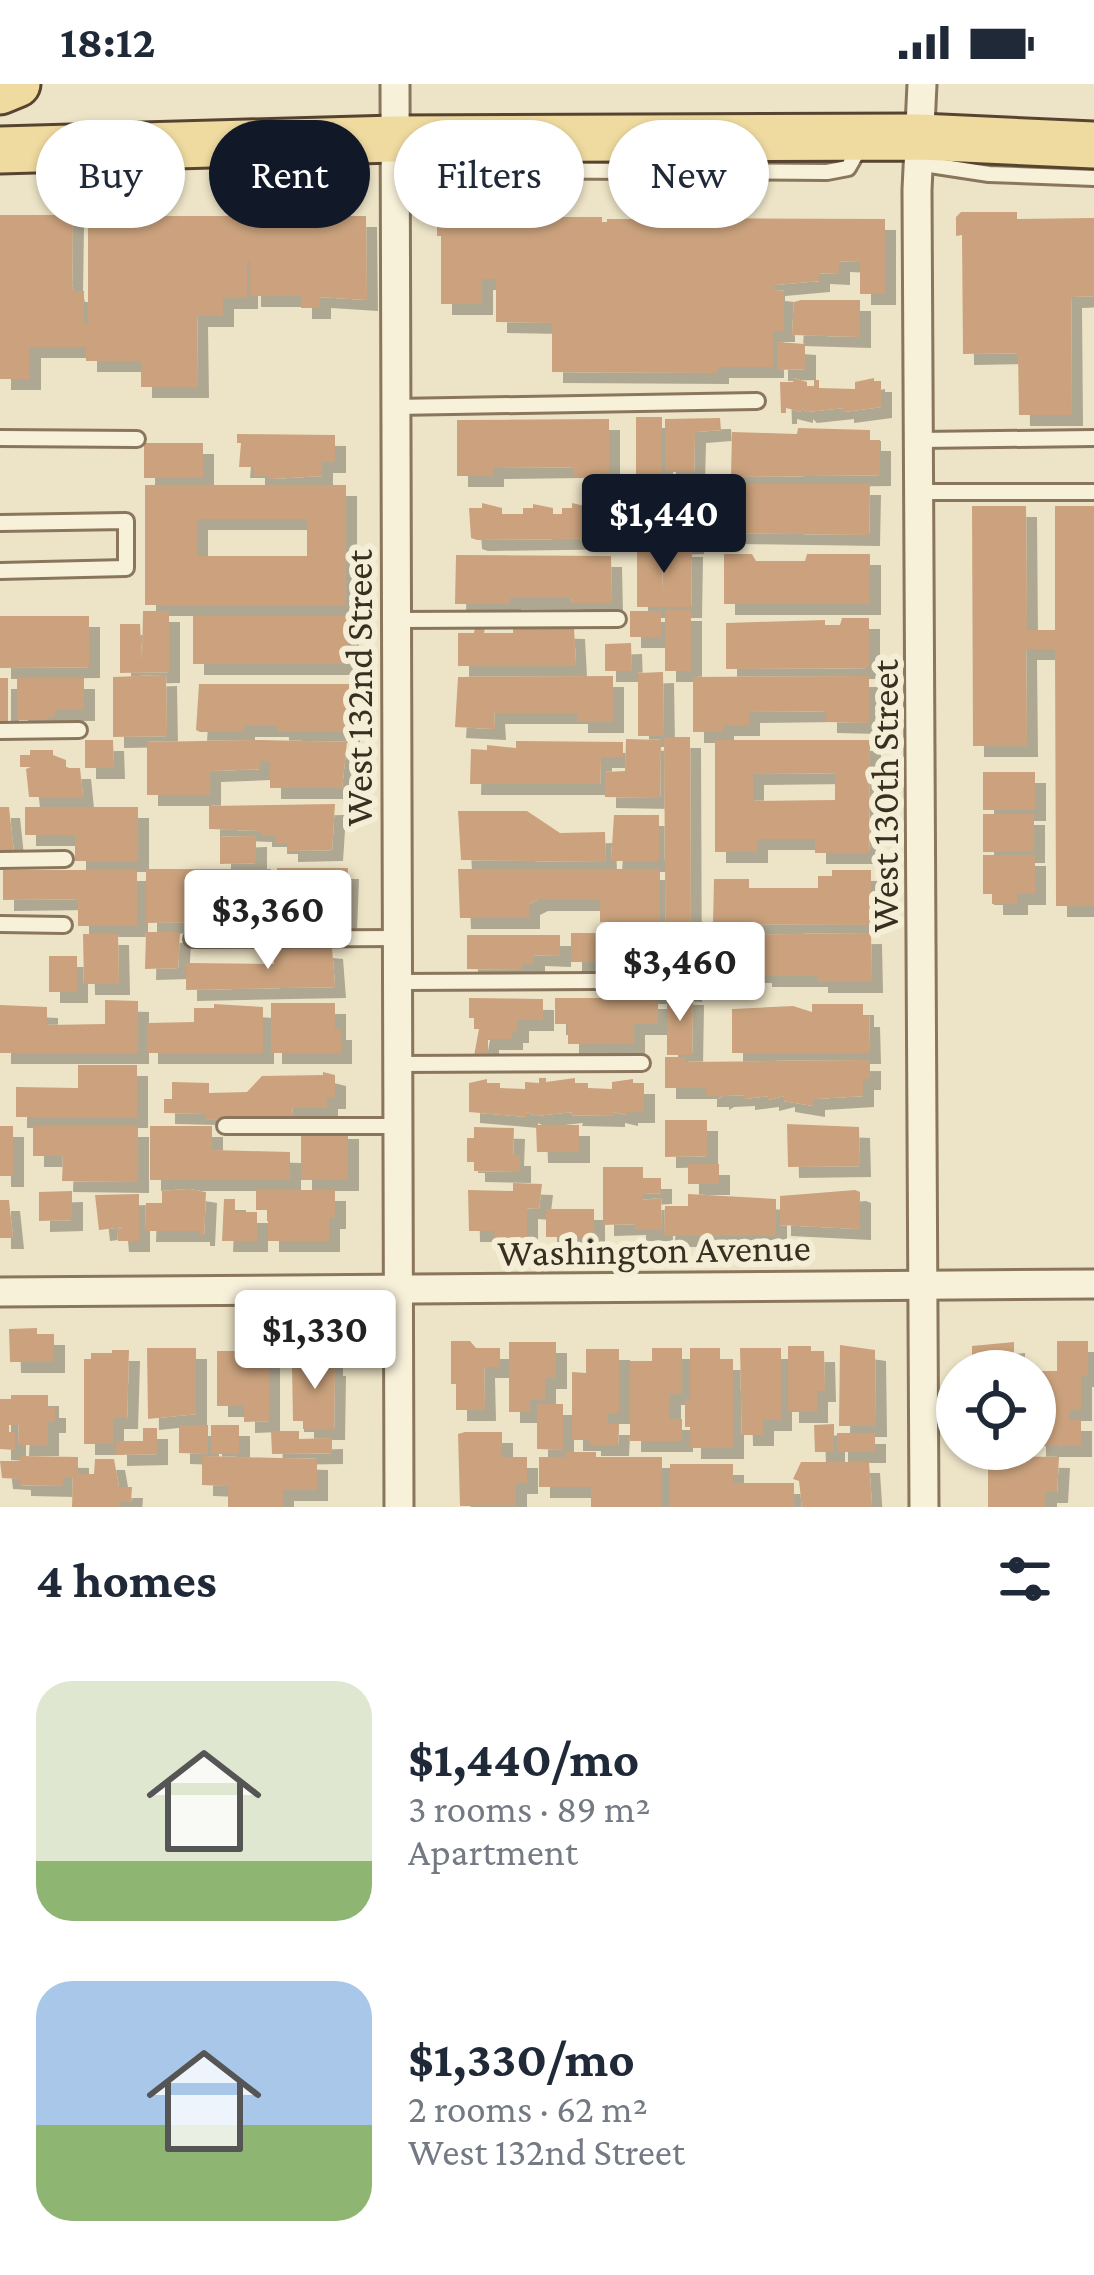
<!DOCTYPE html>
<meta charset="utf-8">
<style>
:root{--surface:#fff;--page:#f6f6f7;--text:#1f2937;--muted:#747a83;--accent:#111827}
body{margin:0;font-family:"Crimson Pro",serif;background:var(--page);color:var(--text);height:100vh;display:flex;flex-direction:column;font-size:45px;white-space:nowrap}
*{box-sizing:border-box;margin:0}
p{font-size:39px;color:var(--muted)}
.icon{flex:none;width:66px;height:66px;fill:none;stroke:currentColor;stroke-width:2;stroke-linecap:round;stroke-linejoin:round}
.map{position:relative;height:1423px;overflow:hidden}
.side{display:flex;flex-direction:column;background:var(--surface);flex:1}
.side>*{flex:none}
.guide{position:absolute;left:36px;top:36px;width:1023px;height:108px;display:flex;gap:24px}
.fabs{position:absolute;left:936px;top:1266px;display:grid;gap:24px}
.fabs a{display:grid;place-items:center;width:120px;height:120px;border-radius:50%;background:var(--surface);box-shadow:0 3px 9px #0004;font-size:60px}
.price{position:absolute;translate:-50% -102px;padding:0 27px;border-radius:12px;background:#fff;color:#222;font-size:39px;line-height:78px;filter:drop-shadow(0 3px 6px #0008)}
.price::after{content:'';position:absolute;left:50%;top:72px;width:36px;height:27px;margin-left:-18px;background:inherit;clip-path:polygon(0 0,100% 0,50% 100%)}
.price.active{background:var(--accent);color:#fff}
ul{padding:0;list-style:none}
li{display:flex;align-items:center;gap:36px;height:300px;padding:0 36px}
li span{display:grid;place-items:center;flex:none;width:336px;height:240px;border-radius:36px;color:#555}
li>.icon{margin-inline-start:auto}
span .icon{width:144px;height:144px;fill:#fffc;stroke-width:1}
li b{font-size:51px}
h2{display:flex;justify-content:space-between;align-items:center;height:144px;padding:0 36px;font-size:51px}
.pill{padding:0 42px;border-radius:54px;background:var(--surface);box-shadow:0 3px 9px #0004;font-size:42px;line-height:108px}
.pill.active{background:var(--accent);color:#fff}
.status{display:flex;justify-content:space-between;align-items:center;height:84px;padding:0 60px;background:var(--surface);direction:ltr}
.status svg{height:33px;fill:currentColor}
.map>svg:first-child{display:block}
.building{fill:#cba27d;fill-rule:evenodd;filter:url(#shadow)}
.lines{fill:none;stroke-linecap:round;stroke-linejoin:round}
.lane-casing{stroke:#89765c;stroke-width:20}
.street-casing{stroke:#89765c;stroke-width:33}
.primary-casing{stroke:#574430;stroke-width:51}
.lane{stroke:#f8f1da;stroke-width:14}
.street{stroke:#f8f1da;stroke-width:27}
.primary{stroke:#efdba0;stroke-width:45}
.labels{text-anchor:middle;stroke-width:12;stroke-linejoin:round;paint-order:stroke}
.street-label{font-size:39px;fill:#392e20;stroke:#f5eed6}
</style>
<div class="status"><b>18:12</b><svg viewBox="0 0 49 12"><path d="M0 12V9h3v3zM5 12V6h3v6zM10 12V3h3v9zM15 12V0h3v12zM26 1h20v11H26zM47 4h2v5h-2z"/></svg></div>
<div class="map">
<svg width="1094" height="1423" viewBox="0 0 1094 1423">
<defs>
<filter id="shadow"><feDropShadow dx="11" dy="11" stdDeviation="0" flood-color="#0004"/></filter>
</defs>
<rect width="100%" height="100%" fill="#ede4c7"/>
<g class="building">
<path d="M644,128H653L652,134L885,135V210H860V178L839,177V190L819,189V197L774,201V206L784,207V247H773V283H718V289L552,288V239L496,238V195H482V220H441V152H437V140L445,131L551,130V133H602V138H607V135H644Z"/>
<path d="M961,128H1017V135L1094,134V212L1071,213L1072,331H1019L1018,269L963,270L962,151L956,152V133Z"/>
<path d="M0,131H73L72,200L74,207H84V239H88V132H366L367,216L320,213V224H301V212H250V177H247V214H223V232H197L198,303H141V277H86V263H30V295H0Z"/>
<path d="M801,216H860V253L792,251L794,218Z"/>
<path d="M777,258L805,260V285L777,286Z"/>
<path d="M793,294L807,298V302H814V296H819V304L855,305V298L874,294V297H881V323L843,328V324L806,328L802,324V328L786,324V329H781L780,298H793Z"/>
<rect x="636" y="333" width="26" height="63"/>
<path d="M720,334L721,346L695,348L694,388H665V335Z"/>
<path d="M609,335V392L573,393V383L493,384V392H457V336Z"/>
<path d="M798,344L870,346V356H880V391L731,393L732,348L797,350Z"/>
<path d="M237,350L335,351V378H322V392L269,395V392H254V383H239L241,359H237Z"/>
<rect x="144" y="359" width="59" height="35"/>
<path d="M664,398H692L693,459L664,460Z"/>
<path d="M729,400H870L869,451L729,449V430H721L722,402Z"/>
<path d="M145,401H346V521H145ZM197,435H307V472H197Z"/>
<path d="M482,419L502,424V430H523V424H533V420L553,424V430H562V424H572V419L593,424V430H602V424H632V454L477,456L471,454L469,424H482Z"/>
<path d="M972,422H1026L1027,546H1055V422H1094V822H1056L1055,565H1026L1027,662H973Z"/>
<path d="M637,461H662V509L664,462H692L691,523H637Z"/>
<path d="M724,470H752L756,477H805L807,470H870V520H724Z"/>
<path d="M456,471L611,472L612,519H571L572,514H510V520H455Z"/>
<rect x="665" y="526" width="26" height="61"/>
<path d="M143,527H169V588L120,589V540H140L142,578Z"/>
<rect x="630" y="527" width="31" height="26"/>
<path d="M0,532H89V583L0,584Z"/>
<rect x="193" y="532" width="155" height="48"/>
<path d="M842,534H869V584L726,585V539L825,536V541H840Z"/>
<path d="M525,537L535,538V543L574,544L576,582H458V549H474L475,543H485L484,549H513V543H525Z"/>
<path d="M631,559L632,587H605V560Z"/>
<path d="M663,588L664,652H638V589Z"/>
<path d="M166,591L167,652L113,653V593Z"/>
<path d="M613,592V638H577V629H494L495,645L455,643L458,593Z"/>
<path d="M869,592V639L826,638V627L749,628V641H723V648H693V593Z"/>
<rect x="0" y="594" width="8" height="48"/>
<path d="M17,594H84V626H55V633H48V636H17Z"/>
<path d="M199,600H349V648H278V642H244V648H200L196,646Z"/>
<path d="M664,653H690L691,907L666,905Z"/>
<path d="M626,655L661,656L660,714L605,713V688L625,687Z"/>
<path d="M85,656H113L114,684H85Z"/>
<path d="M260,656L347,658L342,704H270V677H260V685L210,687V711H147V658Z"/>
<path d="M715,656H870L869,769H815V755H757V768H715ZM835,689V716L753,717V690Z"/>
<path d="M516,657L623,658V673H601L600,700H470L471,665L487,666V661L516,664Z"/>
<path d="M30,666H53V671L66,676V684H80L83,713H29L26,685L31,683H20V671H30Z"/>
<rect x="983" y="688" width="52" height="38"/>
<path d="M335,720L332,766L287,767V759H276V752H261V747L209,745V722Z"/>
<path d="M0,723H9L14,770H0Z"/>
<path d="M25,723H138V777H75V751H25Z"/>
<path d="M458,727H527L560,749L605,748L606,778L461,776Z"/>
<rect x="983" y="730" width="51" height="38"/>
<path d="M614,731H659V777H611Z"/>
<path d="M256,752V779L220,780V753Z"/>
<path d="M983,771H1035V810H1017V820H992V810H983Z"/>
<path d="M277,784H348L346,835H277Z"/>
<path d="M146,785H271V815L205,816V838L146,839Z"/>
<path d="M458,785H660V838H600V816H537L529,820V834H460Z"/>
<path d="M3,786H137V842H78V815L3,816Z"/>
<path d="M832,786H871V841L713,840L714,795H749V804H818V792H832Z"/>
<path d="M146,848H180L178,884L145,885Z"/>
<path d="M571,849H659V877L630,876V884L613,885L596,883V878H571Z"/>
<path d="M871,849L872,898H817V892H761V888H740V873H733V851Z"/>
<path d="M83,850H118L119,900H84Z"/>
<path d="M467,851H560V872L534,871V880H522V886L467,885Z"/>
<path d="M301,861L332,864L335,903L186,906V879L274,880V863Z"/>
<rect x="49" y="872" width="28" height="36"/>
<path d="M661,880L662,909H634V881Z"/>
<path d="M667,910H693L692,971H667Z"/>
<path d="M469,914L543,915V936H518V948H512V955H488V972H474L479,945H474V934H469Z"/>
<path d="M555,914H658V940H634V960H568V940H555Z"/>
<path d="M105,916L138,917V969H0V921L47,923V941L105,940Z"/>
<path d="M271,919H335V945H341V969H271Z"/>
<path d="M214,920L263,923V969H147V939L194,938V924H214Z"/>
<path d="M812,920H863V932H869L870,969H732V925L793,922L812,928Z"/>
<path d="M665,973H685V978L870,976V995H863V1012L814,1015V1022L784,1017V1012L768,1016V1012L744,1015V1011L723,1012L718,1015V1012H706V1004H665Z"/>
<path d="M78,981H137V1033H16V1003L78,1004Z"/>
<path d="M323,988L335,991V1014H327V1024H292L293,1032H249V1035L206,1036V1030L164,1029V1015H172V998L209,999V1009L247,1008L262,992L323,991Z"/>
<path d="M539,994H546V998L575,994V999H588V1004L612,1005V998L633,995V999H644V1028H627V1031L614,1028V1032L571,1031L572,1028L535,1032L527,1028V1033L469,1028V999L487,995V999H500V1004L525,1005V998L539,999Z"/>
<path d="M665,1036H707V1072L665,1073Z"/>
<path d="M787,1040L859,1043L860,1082L788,1083Z"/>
<path d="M536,1041H579V1068H537Z"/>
<rect x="0" y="1042" width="13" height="50"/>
<path d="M33,1042H138V1098L62,1097L63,1072H33Z"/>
<path d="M150,1042H212V1066L290,1068V1096H150Z"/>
<path d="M474,1043L514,1044L513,1071H520V1088L474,1087V1078H467V1054H474Z"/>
<rect x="301" y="1044" width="47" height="52"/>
<rect x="688" y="1080" width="31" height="20"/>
<path d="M603,1083H643V1094H661V1109L643,1110V1116L661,1114L662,1146H635V1140L603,1141Z"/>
<path d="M513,1099L542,1100L539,1125L527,1124V1153H494V1147H469L468,1106L513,1107Z"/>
<path d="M188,1105L206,1108L204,1151H199V1147H145L146,1119H162V1107Z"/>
<path d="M256,1106H335V1134H329V1157H268V1126H256Z"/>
<path d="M855,1106L860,1108V1145L780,1141V1112Z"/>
<path d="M72,1107V1136L39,1137V1108Z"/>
<path d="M139,1110V1157H118L117,1146L123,1143L99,1146L95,1111Z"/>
<path d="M688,1110L776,1115V1152H664L665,1122H688Z"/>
<path d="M224,1115H235V1128H257V1157H222Z"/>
<path d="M0,1116H9L13,1154H0Z"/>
<rect x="546" y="1125" width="48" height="28"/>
<path d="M37,1244V1250H54V1278H10L9,1245Z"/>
<path d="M451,1257H470L476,1264H500V1283H484L485,1326H456V1300H451Z"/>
<path d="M1057,1257H1088V1292H1081V1326H1070V1336H1081V1362H1035V1287H1057Z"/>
<path d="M509,1258H556V1294H545V1316H530V1328H509Z"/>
<path d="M1014,1258V1287H980V1282H972V1262Z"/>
<path d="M840,1261L875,1266L876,1342H839Z"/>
<path d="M788,1262H811V1267H824L825,1307H817V1328H788Z"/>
<path d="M237,1263H269V1337L244,1338V1322H217V1267H237Z"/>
<path d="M147,1264H196V1330L148,1335Z"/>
<path d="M652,1264H682V1310H670V1335H682V1357H630V1277H652Z"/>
<path d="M690,1264H720V1275H733V1364H690V1343H685V1317H690Z"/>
<path d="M740,1264H781V1336H763V1351H742Z"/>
<path d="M586,1265H619V1329H608V1340H619L618,1361H590V1356H572V1288L586,1289Z"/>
<path d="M112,1266H129L127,1334H113V1360H84V1275H91V1269H112Z"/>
<path d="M332,1270V1281H335L334,1345H303V1337H293L292,1281H306V1271Z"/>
<path d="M11,1311H48V1323H55V1338H48V1361H18L19,1341H9V1348H15V1366L0,1365V1315H11Z"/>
<path d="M537,1320H563V1366L537,1365Z"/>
<path d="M834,1340V1368H815L814,1341Z"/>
<path d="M179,1341H208V1370L179,1369Z"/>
<rect x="211" y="1341" width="28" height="29"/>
<path d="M143,1344H157V1370L116,1371V1357H143Z"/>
<path d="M271,1347H299V1355L332,1354V1369L272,1370Z"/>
<path d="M465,1348H502V1373H527V1399H516V1422H460L458,1350Z"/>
<rect x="837" y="1349" width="38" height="19"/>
<path d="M565,1368H596V1373H662V1423H591V1403H539V1373H565Z"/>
<path d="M20,1372L78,1373V1390H94L95,1375H114L119,1403H132L131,1418H119V1423H72L73,1393H63V1402L20,1401V1395L2,1394L0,1377H20Z"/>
<path d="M202,1372L317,1375V1406H283V1423H228V1402L202,1401Z"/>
<path d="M988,1372L1059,1373L1057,1408H1046V1423H988Z"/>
<path d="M801,1378H869L872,1423H802L799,1397L793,1395Z"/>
<path d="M670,1380H733V1399H794V1423H670Z"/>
</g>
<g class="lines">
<defs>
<g id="lane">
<path d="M465,67L485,86L827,88L848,84L860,63"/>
<path d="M917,79L989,90L1094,94"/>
<path d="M395,323L757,317"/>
<path d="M0,354L137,355"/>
<path d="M920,356L1094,354"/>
<path d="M921,408H1094"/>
<path d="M0,439L126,437V484L0,487"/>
<path d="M396,536L618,535"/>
<path d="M0,647L79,646"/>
<path d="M0,776L65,775"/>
<path d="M0,840L64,841"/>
<path d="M192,855L398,854"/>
<path d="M398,898L597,897"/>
<path d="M399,980L642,979"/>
<path d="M225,1042H399"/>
</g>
<g id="street">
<path d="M395,0L399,1423"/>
<path d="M922,0L917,106L924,1423"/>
<path d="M0,1208L1094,1200"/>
</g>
<g id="primary">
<path d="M0,7L17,0"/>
<path d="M0,66L394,55L920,53L1094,61"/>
</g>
</defs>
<use href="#lane" class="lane-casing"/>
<use href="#street" class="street-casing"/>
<use href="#primary" class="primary-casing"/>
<use href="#lane" class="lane"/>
<use href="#street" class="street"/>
<use href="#primary" class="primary"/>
</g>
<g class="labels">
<g class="street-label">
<text transform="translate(358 604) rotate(-90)" y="14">West 132nd Street</text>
<text transform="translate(884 712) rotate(-90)" y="14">West 130th Street</text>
<text transform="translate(654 1165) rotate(-1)" y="14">Washington Avenue</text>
</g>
</g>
</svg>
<div class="fabs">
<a><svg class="icon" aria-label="locate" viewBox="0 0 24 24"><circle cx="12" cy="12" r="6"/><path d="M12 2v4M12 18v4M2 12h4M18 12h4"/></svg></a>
</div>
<b class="price active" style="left:664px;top:492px">$1,440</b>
<b class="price" style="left:268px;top:888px">$3,360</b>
<b class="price" style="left:680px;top:940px">$3,460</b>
<b class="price" style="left:315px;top:1308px">$1,330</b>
<div class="guide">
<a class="pill">Buy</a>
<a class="pill active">Rent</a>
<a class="pill">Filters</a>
<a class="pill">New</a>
</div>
</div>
<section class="side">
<h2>4 homes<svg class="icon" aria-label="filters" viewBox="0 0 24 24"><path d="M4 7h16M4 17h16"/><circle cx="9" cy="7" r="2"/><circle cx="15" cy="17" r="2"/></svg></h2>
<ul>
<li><span style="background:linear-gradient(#dfe7d0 75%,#8fb573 0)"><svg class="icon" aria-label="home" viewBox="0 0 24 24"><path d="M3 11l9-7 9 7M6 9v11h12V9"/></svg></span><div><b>$1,440/mo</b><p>3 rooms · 89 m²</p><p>Apartment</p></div></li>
<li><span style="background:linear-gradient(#a9c7e8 60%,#8fb573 0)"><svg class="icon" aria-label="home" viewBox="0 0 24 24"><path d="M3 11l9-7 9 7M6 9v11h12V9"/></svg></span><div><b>$1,330/mo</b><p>2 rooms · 62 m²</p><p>West 132nd Street</p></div></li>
</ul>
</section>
